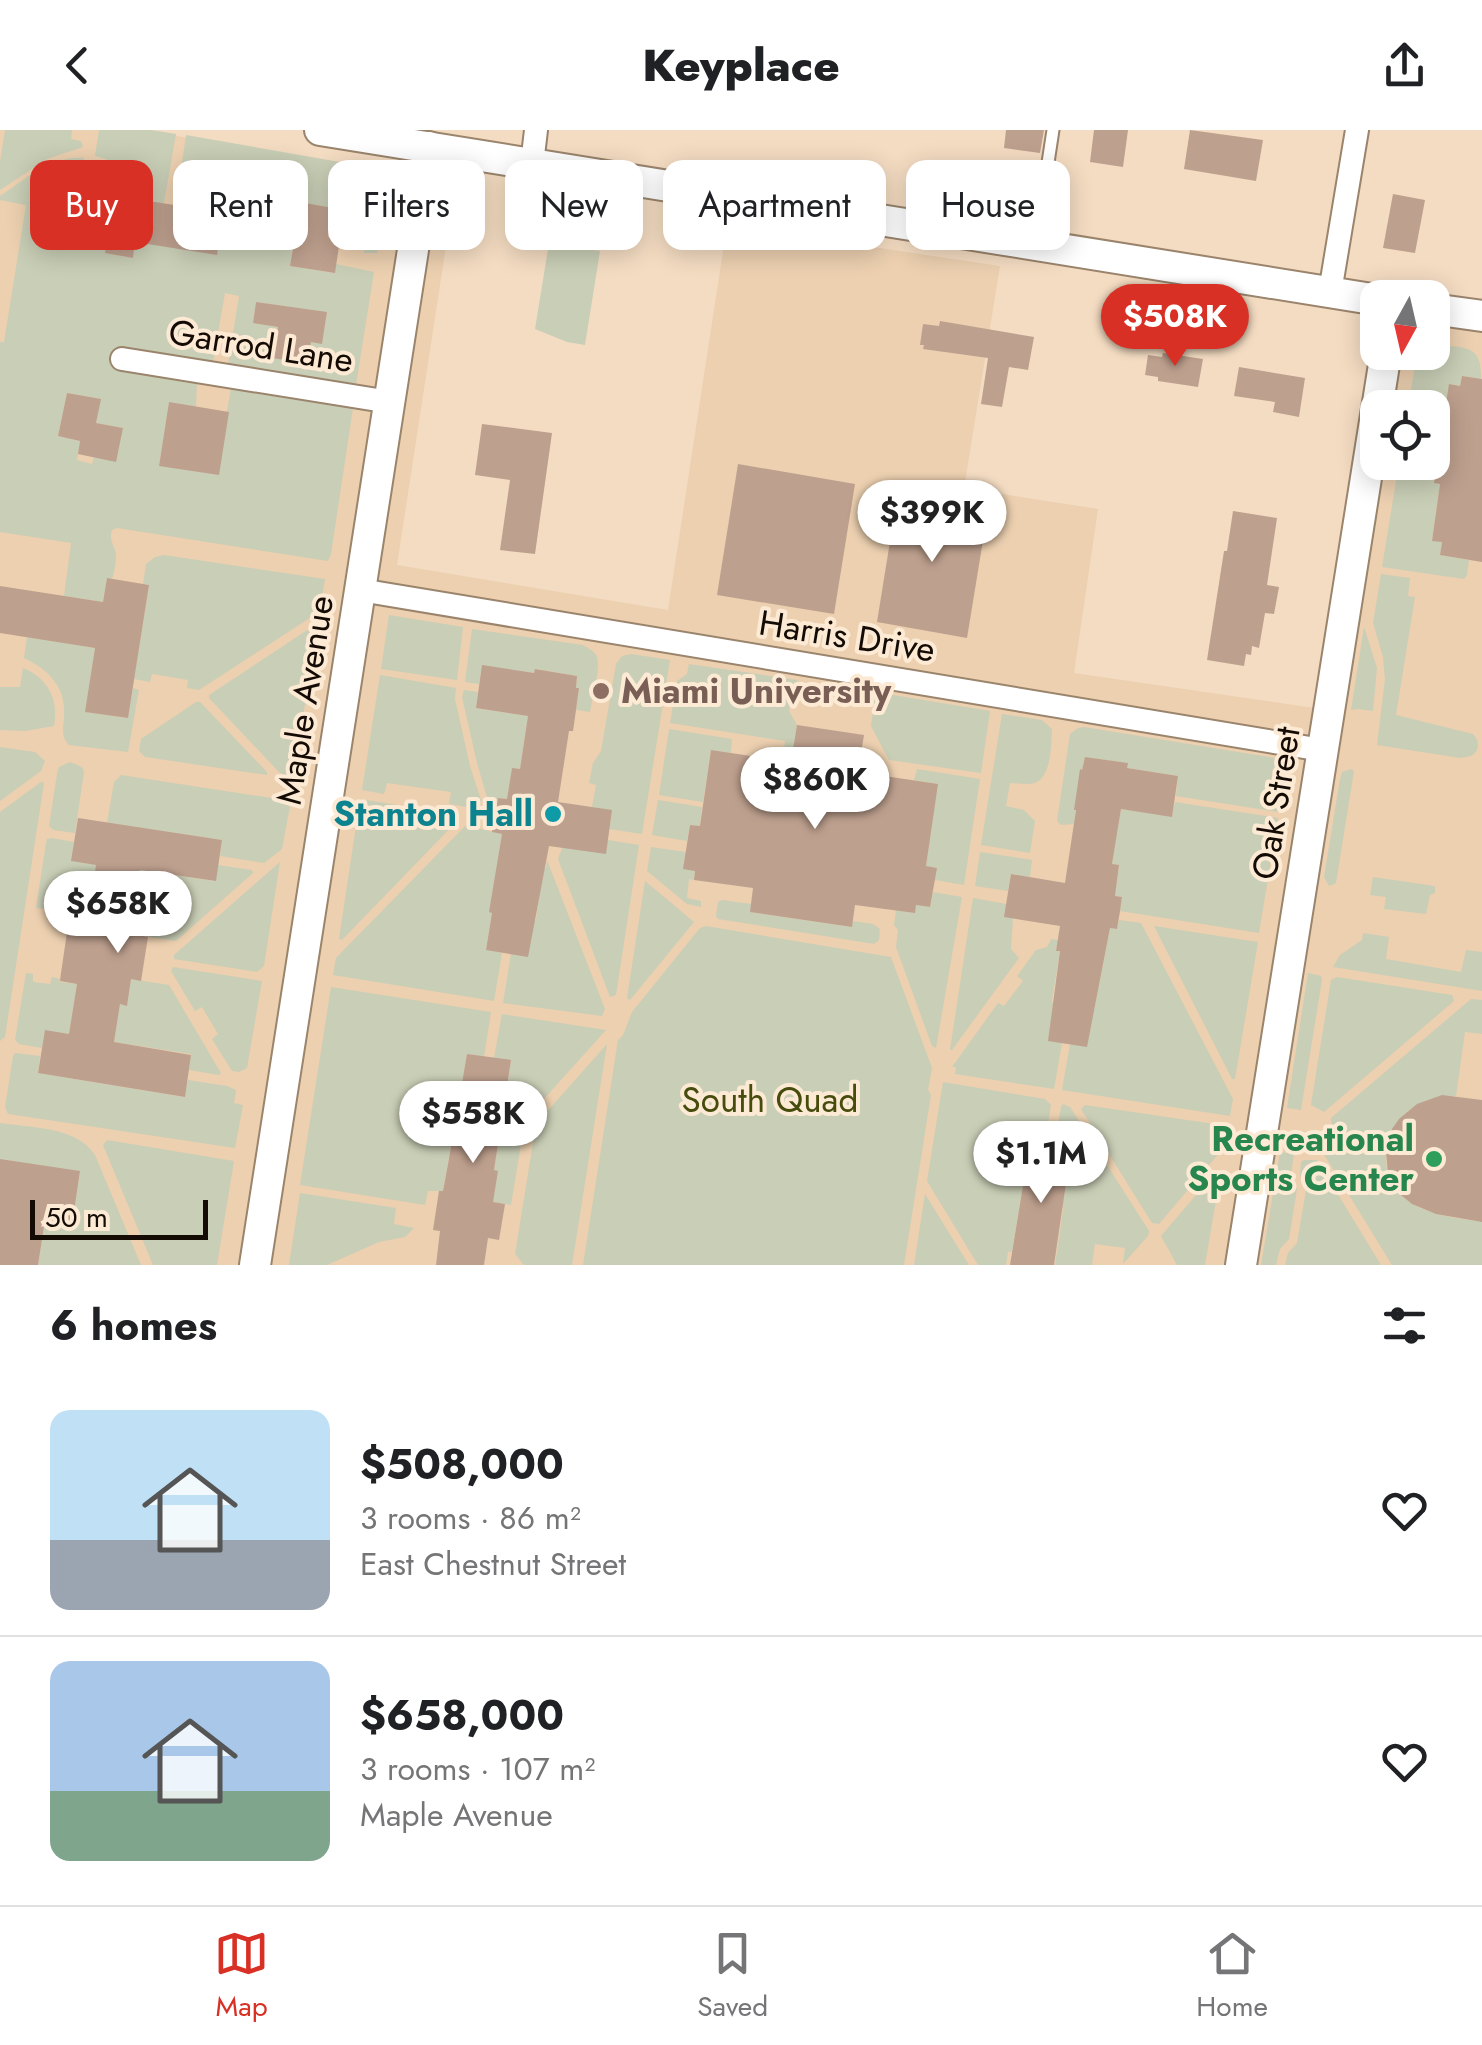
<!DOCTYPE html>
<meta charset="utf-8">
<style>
:root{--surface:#fff;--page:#f6f6f6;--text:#202124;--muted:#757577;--line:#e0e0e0;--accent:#d93025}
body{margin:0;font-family:Jost,sans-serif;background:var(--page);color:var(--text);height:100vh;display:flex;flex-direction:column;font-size:38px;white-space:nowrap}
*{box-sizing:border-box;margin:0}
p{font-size:32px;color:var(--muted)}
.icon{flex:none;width:55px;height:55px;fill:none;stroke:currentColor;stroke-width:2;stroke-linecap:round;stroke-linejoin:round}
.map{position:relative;height:1135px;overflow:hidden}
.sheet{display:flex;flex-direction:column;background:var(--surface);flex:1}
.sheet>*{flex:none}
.guide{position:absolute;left:30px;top:30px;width:1422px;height:90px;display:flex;gap:20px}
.needle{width:65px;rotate:188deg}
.tools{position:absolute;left:1360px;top:150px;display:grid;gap:20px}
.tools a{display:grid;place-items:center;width:90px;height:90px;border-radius:20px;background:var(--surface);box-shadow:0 5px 25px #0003;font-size:50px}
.scale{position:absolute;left:30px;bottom:25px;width:178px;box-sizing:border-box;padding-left:10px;border:5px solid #130b04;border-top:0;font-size:28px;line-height:35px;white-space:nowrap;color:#130b04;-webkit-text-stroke:8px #fdead5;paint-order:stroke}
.price{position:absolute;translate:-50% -85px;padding:0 22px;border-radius:35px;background:#fff;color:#222;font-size:32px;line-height:65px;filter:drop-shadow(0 2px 5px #0008)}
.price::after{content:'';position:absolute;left:50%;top:60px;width:30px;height:22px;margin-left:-15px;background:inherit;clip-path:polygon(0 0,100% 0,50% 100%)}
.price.on{background:var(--accent);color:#fff}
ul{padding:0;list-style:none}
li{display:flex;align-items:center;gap:30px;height:250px;padding:0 50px}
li+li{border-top:2px solid var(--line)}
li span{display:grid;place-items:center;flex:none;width:280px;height:200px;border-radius:20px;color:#555}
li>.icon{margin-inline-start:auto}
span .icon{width:120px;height:120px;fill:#fffc;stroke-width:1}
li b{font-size:42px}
h2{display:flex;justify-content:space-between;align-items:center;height:120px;padding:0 50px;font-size:42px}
.tag{padding:0 35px;border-radius:20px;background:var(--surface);box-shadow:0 5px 25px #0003;font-size:35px;line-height:90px}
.tag.on{background:var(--accent);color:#fff}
header{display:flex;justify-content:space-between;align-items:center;height:130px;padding:0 50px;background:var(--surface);font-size:45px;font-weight:800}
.dock{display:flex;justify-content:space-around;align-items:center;height:140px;border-top:2px solid var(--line);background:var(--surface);font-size:28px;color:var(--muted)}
.dock a{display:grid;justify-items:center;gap:5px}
.dock .on{color:var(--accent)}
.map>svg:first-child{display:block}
.built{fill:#ecd0b0;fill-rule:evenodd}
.green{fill:#c9ceb6;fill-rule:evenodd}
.building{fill:#bea08e}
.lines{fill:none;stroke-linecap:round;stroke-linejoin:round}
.service-casing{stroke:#9a846c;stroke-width:15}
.minor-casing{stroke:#9a846c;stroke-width:26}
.tertiary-casing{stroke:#9a846c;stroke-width:34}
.service{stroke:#fff;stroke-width:11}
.minor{stroke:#fff;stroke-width:22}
.tertiary{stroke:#fff;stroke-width:30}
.education-dot{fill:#8d6e63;stroke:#fdead5;stroke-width:4}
.culture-dot{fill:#0f9aa8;stroke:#fdead5;stroke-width:4}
.leisure-dot{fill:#2e9e5b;stroke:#fdead5;stroke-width:4}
.labels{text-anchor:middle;stroke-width:8;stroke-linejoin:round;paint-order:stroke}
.street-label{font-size:35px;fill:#130b04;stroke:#fdead5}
.education-label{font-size:35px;font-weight:bold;fill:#785e54;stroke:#fdead5;text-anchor:start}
.culture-label{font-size:35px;font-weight:bold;fill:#0d838f;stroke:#fdead5;text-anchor:end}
.park-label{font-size:35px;fill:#454c0c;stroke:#fdead5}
.leisure-label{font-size:35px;font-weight:bold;fill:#27864d;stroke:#fdead5;text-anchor:end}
</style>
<header><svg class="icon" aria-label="back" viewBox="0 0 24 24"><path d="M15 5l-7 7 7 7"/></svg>Keyplace<svg class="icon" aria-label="share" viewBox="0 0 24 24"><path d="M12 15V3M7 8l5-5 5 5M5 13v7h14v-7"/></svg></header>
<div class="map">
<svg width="1482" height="1135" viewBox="0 0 1482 1135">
<rect width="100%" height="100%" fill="#f4dcc2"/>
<path class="built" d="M0,0H140L456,51L397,435L668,480L727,95L1000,136L964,358L1098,379L1074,543L1328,580L1386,223L1432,222L1433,179L1482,186V1135H0ZM1378,278H1432V332H1378Z"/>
<g class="green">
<path d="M5,0H72L71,9L81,11L83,17L47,29L0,60V32Z"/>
<path d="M99,0H151L176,4L164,73H160L217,124L225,74L195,69L194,78L190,69L178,60L186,5L391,41L377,123H364L365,115L360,106L330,99L332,78L277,69L272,96L296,101L290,136L334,143L336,134L374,142L356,255L228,234L239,166L225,163L213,232L118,219L197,252L196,277L169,273L159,336L227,282L231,258L353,278L331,424L328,431L117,398L112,400C108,411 116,416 116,427C116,434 114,442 112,449L107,448L103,472L64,466L71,413L0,402V212H4L26,75L0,70V66C26,49 52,25 84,28L81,47H77L73,74L90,77V86L110,90L105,123L133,128L144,58L126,55C124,38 111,29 95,26ZM256,172L327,183L322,213L311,212L278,197L253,193ZM67,263L100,269L96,293L123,298L94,327L92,334L77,330L80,311L58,306Z"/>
<path d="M549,113L600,121L585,215L567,212L535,199Z"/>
<path d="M1433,214C1462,219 1482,211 1481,249L1462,246L1460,256L1450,254L1435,353L1440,354L1432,410L1442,412L1440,425L1469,430L1467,445L1464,449L1382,437L1399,333L1432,332V278L1408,277L1417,223L1432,222Z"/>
<path d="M164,425L325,449L320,478L316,484L199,560L187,558L188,550L152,544L150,552L134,549L149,455L143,454L146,434L155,427Z"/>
<path d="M1381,444L1410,448L1408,466L1415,467L1396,585L1473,604C1480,611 1480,621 1471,626L1460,628L1377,615L1385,549L1383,527L1373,493Z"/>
<path d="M389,485L463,497L457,550L381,539Z"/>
<path d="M318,493L293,650L279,642L209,568V565Z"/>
<path d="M1364,497L1377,538L1373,581L1358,579L1351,580Z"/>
<path d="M472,499L583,515C589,519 594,520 597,527C601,537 592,570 590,582L576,580L579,559L576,558L577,546L536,539L534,543L482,536L479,554L465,552Z"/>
<path d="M27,507L95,518L86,582L127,588L133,558L139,560L128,622L69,615C60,605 64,598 64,585C66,557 48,539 24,528Z"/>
<path d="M631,524L670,530L642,704L609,699L612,681L592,677L596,655L589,653L593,633L601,621L616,534L622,526Z"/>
<path d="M689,534L797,550L800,558L793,563L789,581L797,595L791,635L782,634L785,611L670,593L677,551L687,544Z"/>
<path d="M23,538C48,548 59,570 54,596L25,601L0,600V557H20Z"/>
<path d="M380,545L456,558L455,569L470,636L481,670L479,679L449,674L451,662L387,653L384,664L362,660Z"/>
<path d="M464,560L478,562L476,578L528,586L520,639H512L507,669L498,668L497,672L488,671L477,633L462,567Z"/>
<path d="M875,562L990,581L981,643L889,630L871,596L874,575L868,568L869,565Z"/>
<path d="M196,572H200L267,642V645L145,627L139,621L141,609Z"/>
<path d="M1002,584L1042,590L1052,599C1051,614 1052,646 1035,653C1027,655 1017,653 1010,653L1006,676L1024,680L1035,691L1030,723L981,715Z"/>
<path d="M1084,597L1287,630L1279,682L1176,666L1178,646L1127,638V633L1085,627L1082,640H1080L1074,694L1061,695L1057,691L1070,604L1078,598Z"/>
<path d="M669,599L732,609L731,623L711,620L703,672L659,665Z"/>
<path d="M0,617L35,622L45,631L41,641L0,671Z"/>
<path d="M70,632L82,637L84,642L75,703L53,700L49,696L57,644L59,637Z"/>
<path d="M917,639L980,649L964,755L935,750L936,738L926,736L937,654L914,650Z"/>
<path d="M1351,639L1354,641L1336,753L1329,756L1324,747L1340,649L1342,642Z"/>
<path d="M121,645L291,671L282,719L264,733L220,726L222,710L107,693L114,652Z"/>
<path d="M41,652L44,653L5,907L0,911V682Z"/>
<path d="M360,669L457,685L458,690L342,810L339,809Z"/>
<path d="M658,670L702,677L700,696L690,695L687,711L652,705Z"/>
<path d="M1175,672L1278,688L1259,803L1120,781L1122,767L1115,766L1119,736L1112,734L1121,679L1172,686Z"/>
<path d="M474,687H478L476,698L502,704L490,782L492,783L486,819L502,823L494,871L333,845L336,828Z"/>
<path d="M51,708L74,712L72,731L96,735L88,785L61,781L62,775L45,772L44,779L36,778L46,713L47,709Z"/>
<path d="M608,710L639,715L616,865L610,867L558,729L562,718Z"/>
<path d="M651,717L686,722L695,741L694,750L689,749L687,768L701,771V777L687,774L647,741Z"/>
<path d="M980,722L1032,730L1030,747L1011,744L1008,761L975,756Z"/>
<path d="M547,730L605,879L602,886L503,873L511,824L536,789L543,738H546Z"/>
<path d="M280,732L264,836L257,842L174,829V825Z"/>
<path d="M218,735L252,740L253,743L176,811L138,805L141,782L134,780L140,740L215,751Z"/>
<path d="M1373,747L1435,756V763L1430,765L1426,784L1384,779L1386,767L1370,765Z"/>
<path d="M645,751L694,792L630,870L627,868Z"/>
<path d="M933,762L962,767L936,918L932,916L896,817L898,800L894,795L896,780L914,783L916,775L930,777Z"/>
<path d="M973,768L1006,774L1013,788L1011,819L1019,828L952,920H950Z"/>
<path d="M722,770L751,774V782L851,797L853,791L873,794L880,799L879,810L874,814L718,789L716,786L718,772Z"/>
<path d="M1119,790L1141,793L1233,969L1230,986L1062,960L1070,914L1095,876L1110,798L1117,799Z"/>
<path d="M706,796L891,827L932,938L928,960L931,965L904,1135H583L618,910L623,905L632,882L700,798Z"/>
<path d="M1154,796L1258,812L1235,949H1232Z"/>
<path d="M1363,803L1389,807L1386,829L1461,842L1466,820L1482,822V861L1333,837L1340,825L1362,810Z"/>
<path d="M1051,809L1058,810L1056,820L1060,821L1052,870L1062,913L1054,959L955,944L956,937H952L998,873L1004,876L1023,851L1017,846L1036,820L1047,817Z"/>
<path d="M173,837L262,851L247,938L239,942L232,941L212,909L218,904L202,877L195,881L171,841Z"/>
<path d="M26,843L33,844V852L50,854L52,847L60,849V852L77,854L69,904L45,901L42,918L19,914L15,910Z"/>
<path d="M1308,843L1321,846L1322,850L1301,980L1287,978Z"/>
<path d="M1337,847L1452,865L1454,871L1324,982L1311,975L1331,850Z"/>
<path d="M131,849L169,855L221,943L219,945L189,940L191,924L114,912L120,874L127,875Z"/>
<path d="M331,857L491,882L484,927L467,924L443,1061H428L425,1075L300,1055Z"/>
<path d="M1471,869L1482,870V904L1465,902L1456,966C1418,964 1384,992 1386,1032C1387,1041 1389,1053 1396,1060C1418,1085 1452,1087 1482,1092V1135H1392L1325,1026C1332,1009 1332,1006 1331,988Z"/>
<path d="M502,884L606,900L525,990L511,1075L493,1072L494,1040L511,931L494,928Z"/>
<path d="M607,914L572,1135H524L515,1124L536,994Z"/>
<path d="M15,923L40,926L38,943L184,967L188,950L227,956L236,960L234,973L243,975L235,1018L8,984L5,977L13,926Z"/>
<path d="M943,952L1045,969L1051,975L1045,1015L1030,1013L1012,1122H1008L1006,1135H978L927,1051Z"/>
<path d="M1063,974L1070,977L1149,1101L1148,1106L1123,1134L1125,1118L1095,1114L1092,1135H1055L1063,1080L1054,1017L1061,977Z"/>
<path d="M1085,975L1228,996L1225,1014L1220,1022L1159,1094L1152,1093L1081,979Z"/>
<path d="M0,993C31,998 76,996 95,1025L141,1135H38L45,1090L72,1094L80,1042L0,1029Z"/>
<path d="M107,1010L234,1031L217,1135H153L103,1015Z"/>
<path d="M1280,1022L1294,1024L1291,1044L1297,1059L1289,1109L1280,1119L1276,1135H1261Z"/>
<path d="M1304,1030H1317L1381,1135H1285L1288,1123L1297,1113L1306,1060L1300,1045L1301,1032Z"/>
<path d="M1215,1043L1220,1047L1205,1135H1177L1161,1106Z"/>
<path d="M300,1063L396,1078L394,1094L414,1098L405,1107L379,1112L327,1135H289Z"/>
<path d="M925,1064L969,1135H914Z"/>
</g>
<g class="building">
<path d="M1006,0H1044L1040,23L1004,18Z"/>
<path d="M1094,0H1128L1123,37L1090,32Z"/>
<path d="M1190,0L1263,10L1256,51L1184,39Z"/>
<path d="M77,46L144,58L142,70L194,78L195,69L225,74L217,125L135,112L133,128L105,123L110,90L89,86L90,77L73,74Z"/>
<path d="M1393,64L1425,70L1415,123L1383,118Z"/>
<path d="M277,68L333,78L328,107L340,109L335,143L290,136L296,101L272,97Z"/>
<path d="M256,172L327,182L322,214L311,212L307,234L273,228L278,197L253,193Z"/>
<path d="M940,191L1034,207L1028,240L1009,237L1002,277L981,274L988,228L923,219L924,215H920L923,194L939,196Z"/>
<path d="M1163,223L1203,229L1198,257L1158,251V247L1145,245L1148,225L1162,227Z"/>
<path d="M1239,237L1305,248L1299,287L1273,282L1275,272L1234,266Z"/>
<path d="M1462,246L1482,249V432L1440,425L1442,412L1432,411L1440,354L1434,353L1449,254L1460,256Z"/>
<path d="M67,263L101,269L96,293L123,298L116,332L78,324L80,311L58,306Z"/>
<path d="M169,272L229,282L219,345L159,336Z"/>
<path d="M482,294L552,303L535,424L500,420L510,350L475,345Z"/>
<path d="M738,334L855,354L834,484L717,465Z"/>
<path d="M898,362L988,380L967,508L877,492Z"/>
<path d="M1233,381L1277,388L1267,455L1279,457L1274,484L1265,483L1259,518L1252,516L1251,525L1246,524L1244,536L1207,530L1224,421H1227Z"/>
<path d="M107,448L149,455L128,588L85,582L95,518L0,503V456L103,472Z"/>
<path d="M482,535L534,543L535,539L577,546L576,558H579L576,580L573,601H569L558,672L612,680L606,724L549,716L528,827L486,820L492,783L489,782L502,704L492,702L498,668L507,669L512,638L520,639L528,586L476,578Z"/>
<path d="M797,595L864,605L858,642L938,654L926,736L937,738L930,777L916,775L915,783L855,775L852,797L750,782L753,758L694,750L695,741L683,739L690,695L700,696L711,620L791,632Z"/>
<path d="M1085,627L1128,633L1127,638L1178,646L1172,687L1121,679L1112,734L1119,735L1115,766L1122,767L1120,781L1117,799L1110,798L1087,917L1048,911L1060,821H1056L1060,796L1004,787L1011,744L1065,753L1076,680H1074L1080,639L1082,640Z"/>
<path d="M78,688L222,710L216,751L140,740L134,780L141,781L138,805L148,807L141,851L131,849L127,876L120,874L114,912L191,925L185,967L38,943L45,900L69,904L77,854L60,851L61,843L70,782L88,785L96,735L71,731Z"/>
<path d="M467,924L511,930L494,1040L498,1041L493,1072L505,1074L499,1110L488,1108L484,1135H436L440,1101L433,1100L439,1061H443L448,1034Z"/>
<path d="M1442,965L1482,970V1092L1436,1084L1412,1074L1396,1061L1388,1044L1386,1022L1392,999L1399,989L1417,974Z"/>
<path d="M1030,1013L1071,1019L1054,1135H1010Z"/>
<path d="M0,1029L80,1041L72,1095L45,1090L38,1135H0Z"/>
</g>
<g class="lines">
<defs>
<path id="service" d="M1036,111L1053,0"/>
<g id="minor">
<path d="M532,34L536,0"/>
<path d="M1330,162L1357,0"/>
<path d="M122,229L390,272"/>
<path d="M360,460L1322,620"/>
</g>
<g id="tertiary">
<path d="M320,0L1378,170"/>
<path d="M1432,179L1482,186"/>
<path d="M255,1135L429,17"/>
<path d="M1241,1135L1386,222"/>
</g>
</defs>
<use href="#service" class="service-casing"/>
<use href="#minor" class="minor-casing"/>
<use href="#tertiary" class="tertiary-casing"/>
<use href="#service" class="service"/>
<use href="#minor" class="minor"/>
<use href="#tertiary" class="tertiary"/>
</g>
<circle class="education-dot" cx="601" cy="561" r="10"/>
<circle class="culture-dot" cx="553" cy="684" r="10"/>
<circle class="leisure-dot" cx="1434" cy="1029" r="10"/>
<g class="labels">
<g class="street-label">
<text transform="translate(261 216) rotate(9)" y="12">Garrod Lane</text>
<text transform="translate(847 506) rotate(9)" y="12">Harris Drive</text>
<text transform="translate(305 570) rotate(-81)" y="12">Maple Avenue</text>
<text transform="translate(1276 673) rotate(-81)" y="12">Oak Street</text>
</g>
<g class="education-label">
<text x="621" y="573">Miami University</text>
</g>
<g class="culture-label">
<text x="533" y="696">Stanton Hall</text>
</g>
<g class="park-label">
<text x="770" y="982">South Quad</text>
</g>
<g class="leisure-label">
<text x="1414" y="1021">Recreational<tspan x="1414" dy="40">Sports Center</tspan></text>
</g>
</g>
</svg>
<div class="tools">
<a><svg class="needle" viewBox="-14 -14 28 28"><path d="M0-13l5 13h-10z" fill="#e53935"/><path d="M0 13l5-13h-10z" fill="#757577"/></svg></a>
<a><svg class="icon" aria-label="locate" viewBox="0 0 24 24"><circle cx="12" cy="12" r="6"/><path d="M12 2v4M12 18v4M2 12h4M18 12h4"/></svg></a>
</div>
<div class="scale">50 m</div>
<b class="price on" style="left:1175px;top:239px">$508K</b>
<b class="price" style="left:932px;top:435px">$399K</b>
<b class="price" style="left:815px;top:702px">$860K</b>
<b class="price" style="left:118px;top:826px">$658K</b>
<b class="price" style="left:473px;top:1036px">$558K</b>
<b class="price" style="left:1041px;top:1076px">$1.1M</b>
<div class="guide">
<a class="tag on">Buy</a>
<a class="tag">Rent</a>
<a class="tag">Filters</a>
<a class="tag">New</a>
<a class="tag">Apartment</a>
<a class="tag">House</a>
</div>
</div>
<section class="sheet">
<h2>6 homes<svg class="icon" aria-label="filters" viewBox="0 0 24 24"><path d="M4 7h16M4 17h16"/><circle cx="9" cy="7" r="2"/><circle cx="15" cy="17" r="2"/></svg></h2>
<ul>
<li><span style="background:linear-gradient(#bfe0f5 65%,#9aa5b1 0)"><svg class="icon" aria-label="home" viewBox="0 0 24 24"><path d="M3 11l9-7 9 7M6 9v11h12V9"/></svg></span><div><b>$508,000</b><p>3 rooms · 86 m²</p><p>East Chestnut Street</p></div><svg class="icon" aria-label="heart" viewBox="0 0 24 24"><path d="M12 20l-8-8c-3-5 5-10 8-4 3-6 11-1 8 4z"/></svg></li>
<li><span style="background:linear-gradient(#a9c7e8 65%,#7fa58c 0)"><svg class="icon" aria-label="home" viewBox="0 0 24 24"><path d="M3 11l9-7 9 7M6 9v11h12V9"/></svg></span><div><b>$658,000</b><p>3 rooms · 107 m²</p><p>Maple Avenue</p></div><svg class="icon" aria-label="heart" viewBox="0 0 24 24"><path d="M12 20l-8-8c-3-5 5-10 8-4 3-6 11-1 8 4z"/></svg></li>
</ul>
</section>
<nav class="dock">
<a class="on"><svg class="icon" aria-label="map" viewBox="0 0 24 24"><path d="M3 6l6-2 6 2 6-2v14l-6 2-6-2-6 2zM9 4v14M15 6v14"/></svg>Map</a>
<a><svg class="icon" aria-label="saved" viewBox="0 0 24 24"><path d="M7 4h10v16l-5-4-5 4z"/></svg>Saved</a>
<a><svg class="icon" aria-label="home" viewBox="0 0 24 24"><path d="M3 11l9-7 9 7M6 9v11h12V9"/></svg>Home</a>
</nav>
